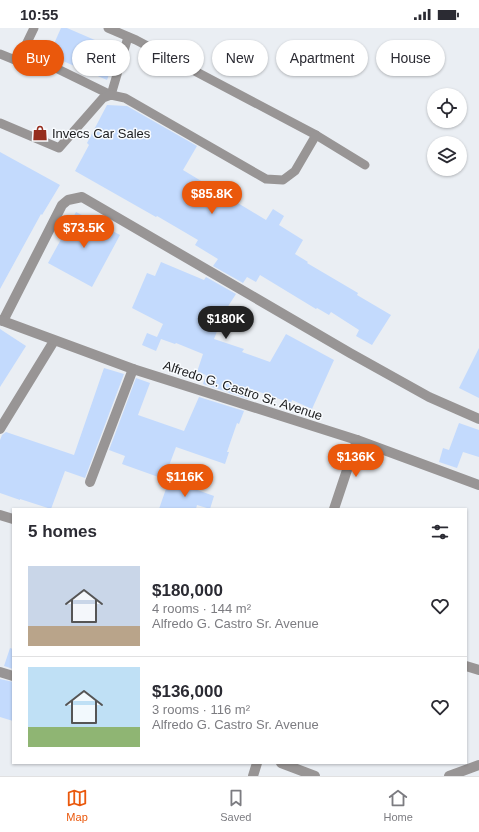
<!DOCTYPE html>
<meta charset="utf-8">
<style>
:root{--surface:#fff;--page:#f2f2f3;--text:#2b2b33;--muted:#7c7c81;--line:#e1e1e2;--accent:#ea580c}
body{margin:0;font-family:Helvetica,sans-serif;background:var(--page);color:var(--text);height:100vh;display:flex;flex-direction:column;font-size:15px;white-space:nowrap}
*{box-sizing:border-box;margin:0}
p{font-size:13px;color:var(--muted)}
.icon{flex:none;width:22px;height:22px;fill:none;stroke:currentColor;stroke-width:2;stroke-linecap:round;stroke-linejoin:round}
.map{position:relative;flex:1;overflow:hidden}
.panel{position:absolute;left:12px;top:480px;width:455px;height:256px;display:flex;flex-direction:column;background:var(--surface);border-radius:0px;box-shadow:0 1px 3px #0004}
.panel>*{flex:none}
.guide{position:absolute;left:12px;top:12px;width:455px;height:36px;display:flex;gap:8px}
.fabs{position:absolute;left:427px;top:60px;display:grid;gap:8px}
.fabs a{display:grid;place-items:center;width:40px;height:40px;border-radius:50%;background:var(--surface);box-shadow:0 1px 3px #0004;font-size:20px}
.price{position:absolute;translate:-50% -34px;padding:0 9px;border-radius:14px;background:var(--accent);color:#fff;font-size:13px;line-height:26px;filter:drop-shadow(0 1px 2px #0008)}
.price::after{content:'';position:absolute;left:50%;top:24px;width:12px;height:9px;margin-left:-6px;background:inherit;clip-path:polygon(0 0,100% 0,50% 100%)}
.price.on{background:#222;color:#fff}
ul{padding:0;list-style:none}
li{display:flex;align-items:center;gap:12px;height:100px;padding:0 16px}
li+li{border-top:1px solid var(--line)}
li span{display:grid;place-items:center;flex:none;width:112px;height:80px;border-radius:0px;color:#555}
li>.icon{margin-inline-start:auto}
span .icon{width:48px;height:48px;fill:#fffc;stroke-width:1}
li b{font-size:17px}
h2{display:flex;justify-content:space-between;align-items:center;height:48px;padding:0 16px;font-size:17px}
.pill{padding:0 14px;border-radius:18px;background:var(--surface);box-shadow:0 1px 3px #0004;font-size:14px;line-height:36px}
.pill.on{background:var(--accent);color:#fff}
.status{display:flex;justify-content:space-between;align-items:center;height:28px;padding:0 20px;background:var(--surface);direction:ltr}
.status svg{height:11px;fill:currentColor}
.tab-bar{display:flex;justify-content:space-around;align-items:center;height:56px;border-top:1px solid var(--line);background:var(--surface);font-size:11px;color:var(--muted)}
.tab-bar a{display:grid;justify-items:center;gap:2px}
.tab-bar .on{color:var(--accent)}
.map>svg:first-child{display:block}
.building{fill:#c3dafd}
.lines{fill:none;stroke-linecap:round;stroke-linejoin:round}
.service{stroke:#989595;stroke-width:9}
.minor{stroke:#989595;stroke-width:10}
.tertiary{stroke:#989595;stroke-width:10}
.labels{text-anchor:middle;stroke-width:3;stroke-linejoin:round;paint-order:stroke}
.poi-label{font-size:13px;fill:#1b1c1e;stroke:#f8fbfe;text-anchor:start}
.street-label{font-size:13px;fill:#1b1c1e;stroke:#f8fbfe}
</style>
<div class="status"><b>10:55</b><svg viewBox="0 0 49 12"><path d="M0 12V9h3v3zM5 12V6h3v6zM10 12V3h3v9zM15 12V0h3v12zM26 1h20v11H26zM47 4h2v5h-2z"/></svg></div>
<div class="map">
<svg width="479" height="748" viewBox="0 0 479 748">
<rect width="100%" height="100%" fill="#eaeef3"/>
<g class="building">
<path d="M61,0H67L118,22L107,52L49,27Z"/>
<path d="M107,77L127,78L197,118L183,142L266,192L273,181L284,188L279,197L303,212L295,226L308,234L307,235L358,265L357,267L391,287L372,317L356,308L359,302L331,284L329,287L317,280L316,281L260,247L256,254L247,249L243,255L213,238L218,231L195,217L198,212L157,188L156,189L75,143L89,117L87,115Z"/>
<path d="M0,124L60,157L42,187L41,186L0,261Z"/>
<path d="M76,184L120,207L92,259L48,235Z"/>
<path d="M161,234L204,252L206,249L236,266L225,283L214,311L244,321L242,324L270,334L286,306L334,332L312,381L292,372L291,375L251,361L248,371L203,356L206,347L197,344L203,326L176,315L175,316L161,311L156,323L142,317L147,305L157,309L163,296L132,280L147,245L155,248Z"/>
<path d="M0,301L26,318L0,359Z"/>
<path d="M479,320V370L459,360Z"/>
<path d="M104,340L124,346L85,450L65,443L51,481L20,471V472L0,465V412L2,407L6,404L74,427Z"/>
<path d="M136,350L150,355L138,387L184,403L199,369L244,383L239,396L237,395L227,424H229L225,436L176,419L164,451L122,436L125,428L109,422Z"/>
<path d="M459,395L479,402V429L463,424L457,440L439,434L443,420L449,422Z"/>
<path d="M168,455L188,461L189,459L214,468L210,481L197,477L196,481H159Z"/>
<path d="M10,620L13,621V641L4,638Z"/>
<path d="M0,651L13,654V693L0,689Z"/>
</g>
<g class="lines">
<g class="service">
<path d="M108,0L136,12L316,107L365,137"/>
<path d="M23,24L111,67L128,9"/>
<path d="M0,26L15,32L19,31L34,0"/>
<path d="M0,95L59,120L103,70L111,67L125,70L266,151L283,152L295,143L316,107"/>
</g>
<g class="minor">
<path d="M3,293L62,177L68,172L82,169L350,325L429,369L479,391"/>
<path d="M0,401L54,313"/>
<path d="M90,454L133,341"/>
<path d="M334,481L357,412"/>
<path d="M0,487L13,491"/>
<path d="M466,638L479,642"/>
<path d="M0,644L13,648"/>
<path d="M281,735L315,748"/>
<path d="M253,748L257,735"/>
<path d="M449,748L479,737"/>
</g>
<path class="tertiary" d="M0,292L133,341L357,412L479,457"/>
</g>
<defs>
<symbol id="shop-bare" viewBox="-9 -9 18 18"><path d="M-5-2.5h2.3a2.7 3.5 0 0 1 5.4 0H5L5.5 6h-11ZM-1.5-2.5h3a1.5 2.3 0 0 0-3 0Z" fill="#962d1d" stroke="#f8fbfe" stroke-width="2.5" paint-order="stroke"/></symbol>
</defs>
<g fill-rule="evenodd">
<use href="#shop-bare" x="29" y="94" width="22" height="22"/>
</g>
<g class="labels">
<g class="poi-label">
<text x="52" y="110">Invecs Car Sales</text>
</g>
<g class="street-label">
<text transform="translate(243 362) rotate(18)" y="5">Alfredo G. Castro Sr. Avenue</text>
</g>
</g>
</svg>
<div class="fabs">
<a><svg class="icon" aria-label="locate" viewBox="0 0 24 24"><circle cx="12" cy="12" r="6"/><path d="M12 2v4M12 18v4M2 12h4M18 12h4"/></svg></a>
<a><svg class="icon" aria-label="layers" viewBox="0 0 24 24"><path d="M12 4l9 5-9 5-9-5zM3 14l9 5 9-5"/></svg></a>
</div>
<b class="price" style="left:212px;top:187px">$85.8K</b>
<b class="price" style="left:84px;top:221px">$73.5K</b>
<b class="price on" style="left:226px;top:312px">$180K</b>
<b class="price" style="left:356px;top:450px">$136K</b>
<b class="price" style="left:185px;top:470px">$116K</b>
<div class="guide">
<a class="pill on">Buy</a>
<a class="pill">Rent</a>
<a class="pill">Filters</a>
<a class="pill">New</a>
<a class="pill">Apartment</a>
<a class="pill">House</a>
</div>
<section class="panel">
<h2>5 homes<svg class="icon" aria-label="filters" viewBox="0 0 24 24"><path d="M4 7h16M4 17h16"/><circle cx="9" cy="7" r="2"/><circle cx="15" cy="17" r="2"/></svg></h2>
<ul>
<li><span style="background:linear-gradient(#c9d6e8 75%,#b9a48a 0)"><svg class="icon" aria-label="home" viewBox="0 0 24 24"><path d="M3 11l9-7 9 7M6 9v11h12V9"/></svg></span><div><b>$180,000</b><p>4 rooms · 144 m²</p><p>Alfredo G. Castro Sr. Avenue</p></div><svg class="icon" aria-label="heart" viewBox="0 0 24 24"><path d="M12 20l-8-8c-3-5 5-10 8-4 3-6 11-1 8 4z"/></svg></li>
<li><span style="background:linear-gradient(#bfe0f5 75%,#8fb573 0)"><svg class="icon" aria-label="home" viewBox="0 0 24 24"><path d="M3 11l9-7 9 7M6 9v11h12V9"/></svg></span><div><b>$136,000</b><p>3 rooms · 116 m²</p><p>Alfredo G. Castro Sr. Avenue</p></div><svg class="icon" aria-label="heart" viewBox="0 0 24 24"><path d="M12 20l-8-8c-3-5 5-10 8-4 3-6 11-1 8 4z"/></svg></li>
</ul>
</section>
</div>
<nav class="tab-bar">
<a class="on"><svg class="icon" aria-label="map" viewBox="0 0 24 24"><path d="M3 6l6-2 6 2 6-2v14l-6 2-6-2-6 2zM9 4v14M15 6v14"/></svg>Map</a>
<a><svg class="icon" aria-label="saved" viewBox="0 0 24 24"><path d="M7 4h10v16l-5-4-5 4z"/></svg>Saved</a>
<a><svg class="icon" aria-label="home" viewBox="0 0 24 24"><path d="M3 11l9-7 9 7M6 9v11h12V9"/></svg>Home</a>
</nav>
